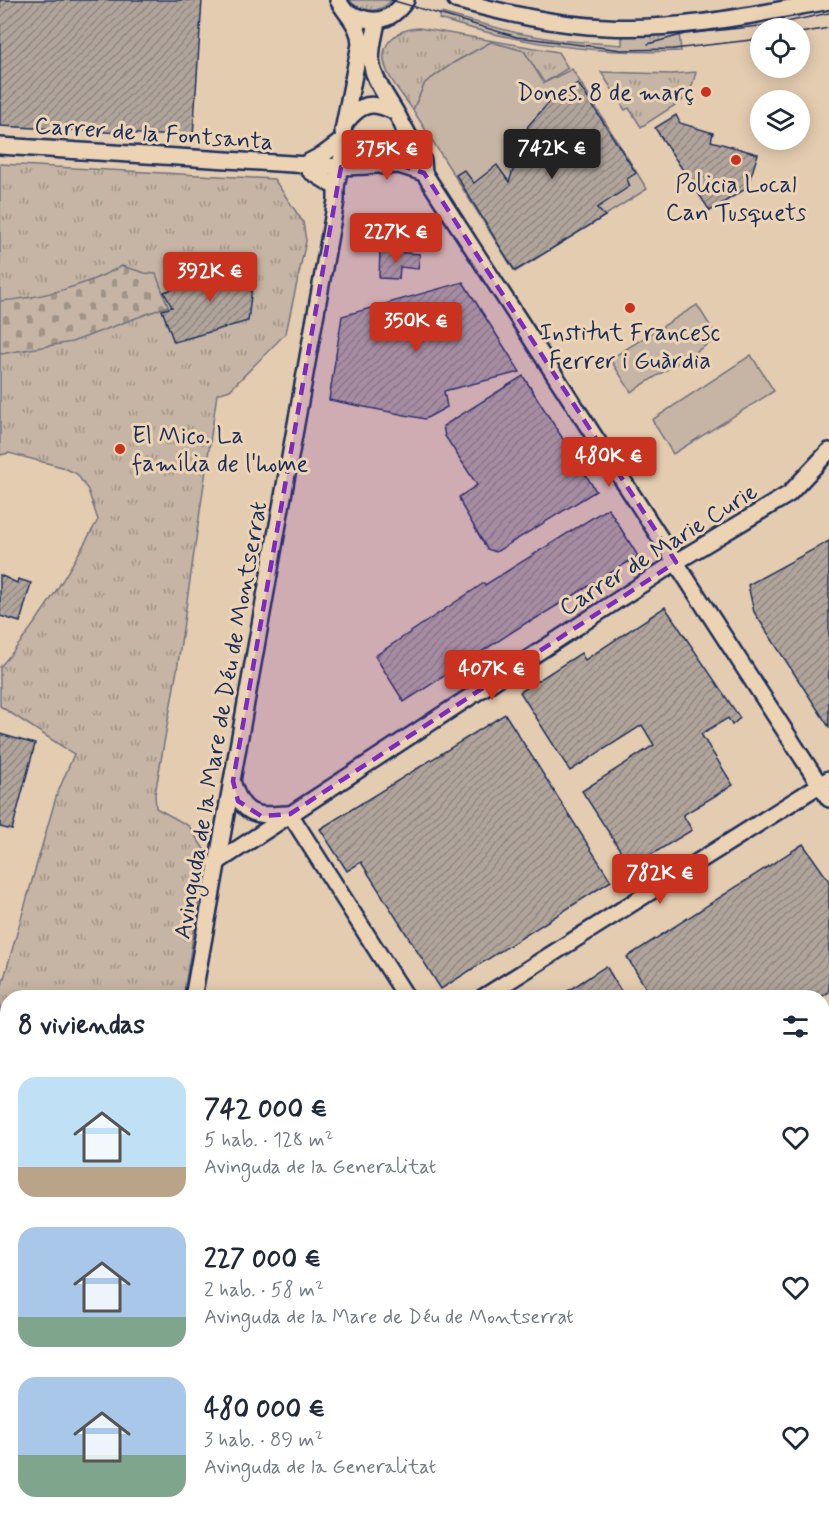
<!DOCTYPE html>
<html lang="es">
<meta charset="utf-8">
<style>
:root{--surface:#fff;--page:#f2f2f3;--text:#1f2937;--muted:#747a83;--accent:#c8321e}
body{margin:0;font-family:Mynerve,sans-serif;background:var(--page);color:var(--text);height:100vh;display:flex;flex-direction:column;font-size:22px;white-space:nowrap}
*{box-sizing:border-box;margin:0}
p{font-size:20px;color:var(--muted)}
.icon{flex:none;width:33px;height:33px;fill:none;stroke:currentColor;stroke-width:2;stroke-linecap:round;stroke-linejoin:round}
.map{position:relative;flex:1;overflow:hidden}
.panel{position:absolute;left:0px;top:990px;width:830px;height:534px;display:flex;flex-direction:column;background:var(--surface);border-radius:24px 24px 0 0;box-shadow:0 3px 15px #0003}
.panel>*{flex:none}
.tools{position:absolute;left:750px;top:18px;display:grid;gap:12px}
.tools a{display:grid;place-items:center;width:60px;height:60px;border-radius:50%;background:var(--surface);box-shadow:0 3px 15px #0003;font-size:30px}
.price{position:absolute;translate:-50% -51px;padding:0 14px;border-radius:6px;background:var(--accent);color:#fff;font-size:20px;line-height:39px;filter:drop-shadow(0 2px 3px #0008)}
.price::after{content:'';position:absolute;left:50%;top:36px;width:18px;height:14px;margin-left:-9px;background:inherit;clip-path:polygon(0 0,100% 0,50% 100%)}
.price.active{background:#222;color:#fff}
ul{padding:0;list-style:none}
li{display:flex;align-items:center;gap:18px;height:150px;padding:0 18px}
li span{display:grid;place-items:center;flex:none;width:168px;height:120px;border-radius:18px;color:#555}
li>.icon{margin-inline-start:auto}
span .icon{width:72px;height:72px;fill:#fffc;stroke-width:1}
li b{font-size:26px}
h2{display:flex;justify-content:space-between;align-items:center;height:72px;padding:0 18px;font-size:26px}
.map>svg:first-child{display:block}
.grass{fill:url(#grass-tufts);stroke:#707281;stroke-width:1.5}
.forest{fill:url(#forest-firs);stroke:#707281;stroke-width:1.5}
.cemetery{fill:url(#cemetery-stones);stroke:#707281;stroke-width:1.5}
.garden{fill:#c6b5a4;stroke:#707281;stroke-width:1.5}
.building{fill:url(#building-hatch);stroke:#1b2f5e;stroke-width:1.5}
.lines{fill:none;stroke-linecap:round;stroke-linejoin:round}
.minor-casing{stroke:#1b2f5e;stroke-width:20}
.minor{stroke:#ecd3b3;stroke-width:15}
.tram{stroke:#1b2f5e;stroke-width:1.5}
.marked{fill:#7b2cbf;fill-opacity:0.2;stroke:#7b2cbf;stroke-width:4.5;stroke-dasharray:12 8;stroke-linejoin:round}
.poi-dot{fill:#c8321e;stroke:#ecd3b3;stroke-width:2}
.labels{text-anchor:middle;stroke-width:6;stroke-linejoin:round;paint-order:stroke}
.poi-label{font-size:24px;fill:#1b2f5e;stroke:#ecd3b3}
.street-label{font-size:24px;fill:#1b2f5e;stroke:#ecd3b3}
</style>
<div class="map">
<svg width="829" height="1524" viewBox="0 0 829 1524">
<defs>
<pattern id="grass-tufts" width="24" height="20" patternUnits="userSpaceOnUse" patternTransform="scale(1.5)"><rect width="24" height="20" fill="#c6b5a4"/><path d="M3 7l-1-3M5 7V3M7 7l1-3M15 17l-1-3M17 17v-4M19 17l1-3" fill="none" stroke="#a09489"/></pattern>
<pattern id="forest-firs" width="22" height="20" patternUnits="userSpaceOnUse" patternTransform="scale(1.5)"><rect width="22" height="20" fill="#c6b5a4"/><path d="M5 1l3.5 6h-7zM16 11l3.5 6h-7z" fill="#a09489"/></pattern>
<pattern id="cemetery-stones" width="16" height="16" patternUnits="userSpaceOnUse" patternTransform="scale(1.5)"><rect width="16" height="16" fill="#c6b5a4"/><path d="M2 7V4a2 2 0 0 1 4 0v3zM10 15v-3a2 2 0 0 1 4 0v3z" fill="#a09489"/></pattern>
<pattern id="building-hatch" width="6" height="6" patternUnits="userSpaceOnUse" patternTransform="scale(1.5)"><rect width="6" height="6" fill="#b1a59b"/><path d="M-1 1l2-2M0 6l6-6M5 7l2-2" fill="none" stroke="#8f8782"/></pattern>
</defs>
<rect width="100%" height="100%" fill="#e4ccb0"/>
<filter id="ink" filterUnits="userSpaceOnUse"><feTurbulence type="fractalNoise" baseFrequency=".0167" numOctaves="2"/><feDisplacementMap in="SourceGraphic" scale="12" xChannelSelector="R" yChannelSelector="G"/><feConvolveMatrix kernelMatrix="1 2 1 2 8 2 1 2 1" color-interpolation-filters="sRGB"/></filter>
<g filter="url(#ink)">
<g class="grass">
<path d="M349,0H392C379,14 362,14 349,0Z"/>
<path d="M441,13L517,33L557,40L622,45V36L679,32L681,51C597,55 519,44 439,19Z"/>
<path d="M419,28L558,52L568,68L544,83L524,51L491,42L455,62L425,83L413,110C405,98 393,85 387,71C376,45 396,29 419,28Z"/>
<path d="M601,72L672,74L696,72L689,96L641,127L629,108L625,110Z"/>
<path d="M0,164L274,179L303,222L306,241L286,333L230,390L217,394L177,670L155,794L156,808L189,826L207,854L183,997L8,998L7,1215L0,1212V992L56,797L74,754L0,706V667C40,622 68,572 98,520L88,490L77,474L62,467L9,453L0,455Z"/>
</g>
<path class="forest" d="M0,1488H7L8,1516H822V1498H829V1524H0Z"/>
<path class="cemetery" d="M122,266L145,273L156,274L168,306L72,342L0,354V301C41,298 85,286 122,266Z"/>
<g class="garden">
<path d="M491,42L524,51L544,83L572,69L647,189L515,272L413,110L425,83L455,62Z"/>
<path d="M697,305L718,338L631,392L610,359Z"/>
<path d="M751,355L774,391L673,454L652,420Z"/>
</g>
<g class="building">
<path d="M0,0H202L193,137L0,126Z"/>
<path d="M578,83L636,173L627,179L630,186L597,208L605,216L515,271L456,175L464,170L474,183L497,165L509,182L528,126L552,99Z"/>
<path d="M676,115L680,123L713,133L711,141L758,154L747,188L710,211L655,128Z"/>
<path d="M380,251L420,254L418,269L400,267L399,279L379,278Z"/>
<path d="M255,261L248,321L174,342L162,310L172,307L164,292Z"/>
<path d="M463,282L520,372L444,391L447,407L425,419L329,400L342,316Z"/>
<path d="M523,376L596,491L496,552L487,549L462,506L459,497L477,485L445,436L443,426Z"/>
<path d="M608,508L638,556L530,622L529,621L404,702L375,656L484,583L485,585Z"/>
<path d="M829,541V727L754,612L748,585Z"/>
<path d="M0,575L17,583L18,579L31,583L20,622L0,616Z"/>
<path d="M665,607L740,718L732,725L728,718L701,734L733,785L683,815L692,830L631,867L582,791L654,745L642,725L570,771L520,692L581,653L585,660Z"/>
<path d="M505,714L611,881L441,989L361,862L347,871L320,829Z"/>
<path d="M0,734L35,744L12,830L0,827Z"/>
<path d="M803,844L829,881V992L820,998H652L627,957Z"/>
<path d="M606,966L625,998H557Z"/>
</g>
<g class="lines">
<defs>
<g id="minor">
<path d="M338,0C346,15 360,25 360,44L343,131C344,135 343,140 344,144C351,175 399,171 405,140C408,120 376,90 372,66C369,52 375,35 377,21"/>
<path d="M456,0C505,13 555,25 606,27C681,31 755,14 829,1"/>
<path d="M349,13C373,25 390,23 406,0"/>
<path d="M346,122C361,103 372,101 393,111"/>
<path d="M404,127L423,161L424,173L829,799"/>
<path d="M0,146L341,167L367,166"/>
<path d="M305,164L324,154L344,139"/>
<path d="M305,164L310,171L336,187"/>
<path d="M383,166L399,165L424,173"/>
<path d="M233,784C243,817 257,816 288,814"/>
<path d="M290,814L407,998"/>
<path d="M216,863L676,562L789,494L829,451"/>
<path d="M193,998L336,201V187L344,145"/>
<path d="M482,998L829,779"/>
<path d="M822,1032L829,1028"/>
<path d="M822,1286L829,1281"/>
<path d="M822,1483L829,1479"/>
</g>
</defs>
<use href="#minor" class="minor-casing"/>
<use href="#minor" class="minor"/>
<g class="tram">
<path d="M391,0L517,37L622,50L673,49L760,39"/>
<path d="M800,33L829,28"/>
<path d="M648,44L685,34L777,24L829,13"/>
</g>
</g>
</g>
<path class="marked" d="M399,165L424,173L676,562L290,814L261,816L238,801L233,781L341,167Z"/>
<g class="poi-dot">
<circle cx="706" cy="92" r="6"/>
<circle cx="736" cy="160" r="6"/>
<circle cx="630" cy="308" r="6"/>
<circle cx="120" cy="449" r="6"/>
</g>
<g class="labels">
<g class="poi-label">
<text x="694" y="100" text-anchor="end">Dones. 8 de març</text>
<text x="736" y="192">Policia Local<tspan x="736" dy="28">Can Tusquets</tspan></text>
<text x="630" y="340">Institut Francesc<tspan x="630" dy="28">Ferrer i Guàrdia</tspan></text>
<text x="132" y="443" text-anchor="start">El Mico. La<tspan x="132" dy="28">família de l'home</tspan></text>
</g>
<g class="street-label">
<text transform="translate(154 133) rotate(4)" y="8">Carrer de la Fontsanta</text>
<text transform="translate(658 549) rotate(-32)" y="8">Carrer de Marie Curie</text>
<text transform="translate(220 720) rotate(-80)" y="8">Avinguda de la Mare de Déu de Montserrat</text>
</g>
</g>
</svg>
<div class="tools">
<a><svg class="icon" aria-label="locate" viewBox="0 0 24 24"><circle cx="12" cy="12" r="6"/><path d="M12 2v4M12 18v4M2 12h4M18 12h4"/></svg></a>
<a><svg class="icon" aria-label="layers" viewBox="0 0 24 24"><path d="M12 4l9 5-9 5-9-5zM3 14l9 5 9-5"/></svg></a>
</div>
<b class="price active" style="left:552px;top:180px">742K €</b>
<b class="price" style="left:387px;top:181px">375K €</b>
<b class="price" style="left:396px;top:264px">227K €</b>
<b class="price" style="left:210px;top:303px">392K €</b>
<b class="price" style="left:416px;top:353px">350K €</b>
<b class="price" style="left:609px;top:488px">480K €</b>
<b class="price" style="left:492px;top:701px">407K €</b>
<b class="price" style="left:660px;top:905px">782K €</b>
<section class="panel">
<h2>8 viviendas<svg class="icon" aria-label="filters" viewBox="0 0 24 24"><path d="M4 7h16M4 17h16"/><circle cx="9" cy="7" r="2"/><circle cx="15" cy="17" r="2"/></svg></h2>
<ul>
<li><span style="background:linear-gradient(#bfe0f5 75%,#b9a48a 0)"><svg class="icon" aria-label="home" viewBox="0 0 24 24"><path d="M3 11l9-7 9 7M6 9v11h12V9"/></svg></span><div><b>742 000 €</b><p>5 hab. · 128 m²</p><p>Avinguda de la Generalitat</p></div><svg class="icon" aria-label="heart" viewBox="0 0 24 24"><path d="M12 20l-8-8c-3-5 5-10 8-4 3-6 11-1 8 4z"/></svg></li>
<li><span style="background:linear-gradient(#a9c7e8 75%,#7fa58c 0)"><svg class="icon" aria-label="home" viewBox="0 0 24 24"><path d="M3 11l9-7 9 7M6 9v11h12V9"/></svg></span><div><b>227 000 €</b><p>2 hab. · 58 m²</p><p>Avinguda de la Mare de Déu de Montserrat</p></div><svg class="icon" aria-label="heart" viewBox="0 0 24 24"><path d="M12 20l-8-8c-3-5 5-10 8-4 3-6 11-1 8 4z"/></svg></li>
<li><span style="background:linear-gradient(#a9c7e8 65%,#7fa58c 0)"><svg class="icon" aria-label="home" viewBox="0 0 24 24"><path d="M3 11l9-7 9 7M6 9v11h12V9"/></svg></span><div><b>480 000 €</b><p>3 hab. · 89 m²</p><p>Avinguda de la Generalitat</p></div><svg class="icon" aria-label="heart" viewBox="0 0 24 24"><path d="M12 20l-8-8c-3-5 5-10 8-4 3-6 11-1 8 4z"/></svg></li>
</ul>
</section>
</div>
